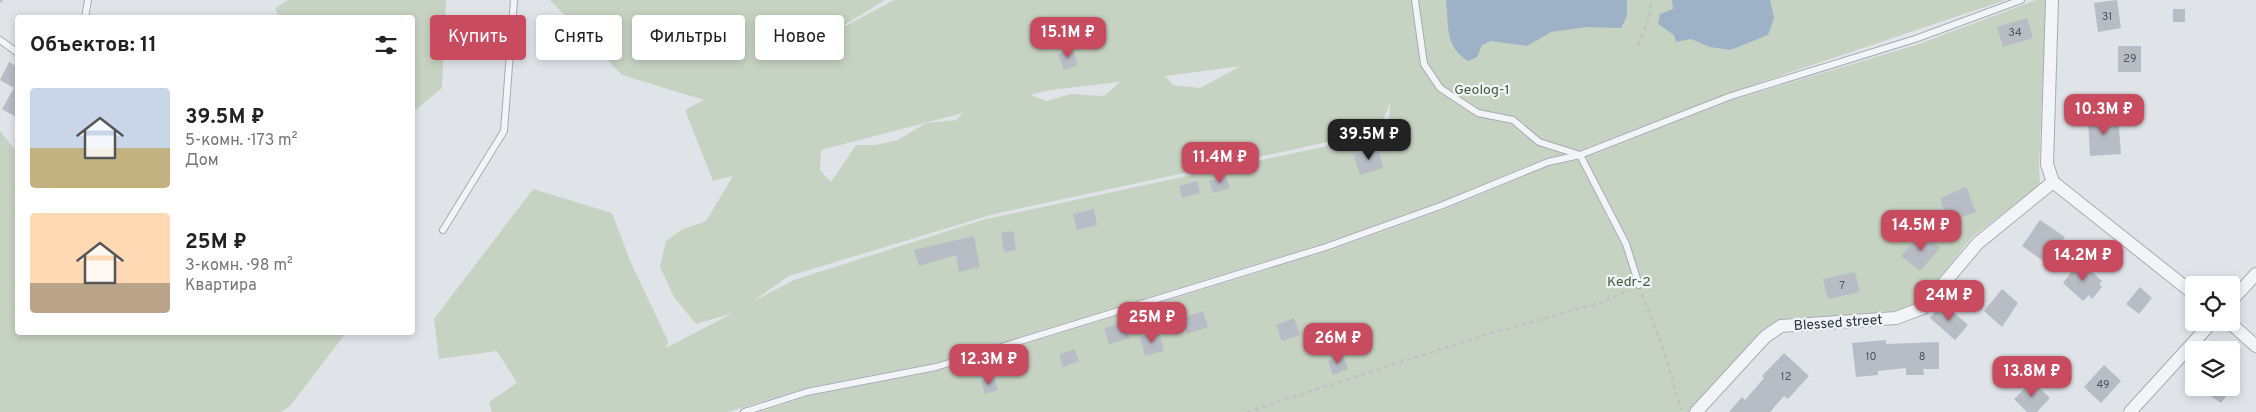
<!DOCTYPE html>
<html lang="ru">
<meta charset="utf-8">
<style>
:root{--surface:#fff;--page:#f6f6f6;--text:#222;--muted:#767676;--accent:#c84b5f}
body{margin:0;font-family:Overpass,sans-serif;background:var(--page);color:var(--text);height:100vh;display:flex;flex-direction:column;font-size:19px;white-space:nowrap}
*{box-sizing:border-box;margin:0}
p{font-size:16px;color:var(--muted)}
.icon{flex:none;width:28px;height:28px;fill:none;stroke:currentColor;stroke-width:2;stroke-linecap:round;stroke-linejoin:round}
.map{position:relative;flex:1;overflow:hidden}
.sheet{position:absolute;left:15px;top:15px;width:400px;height:320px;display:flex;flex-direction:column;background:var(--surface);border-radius:5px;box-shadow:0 2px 8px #0003}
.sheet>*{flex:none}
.guide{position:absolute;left:430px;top:15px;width:475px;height:45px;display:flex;gap:10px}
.fabs{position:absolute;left:2185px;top:276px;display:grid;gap:10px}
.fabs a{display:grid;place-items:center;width:55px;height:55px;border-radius:5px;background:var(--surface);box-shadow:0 2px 8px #0003;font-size:25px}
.price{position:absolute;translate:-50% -42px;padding:0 11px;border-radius:10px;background:var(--accent);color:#fff;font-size:16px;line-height:32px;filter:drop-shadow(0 1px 2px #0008)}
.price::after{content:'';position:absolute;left:50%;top:30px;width:15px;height:11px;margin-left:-8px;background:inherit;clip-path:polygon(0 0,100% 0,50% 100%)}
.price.selected{background:#222;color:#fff}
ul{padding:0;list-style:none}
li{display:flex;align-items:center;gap:15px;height:125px;padding:0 15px}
li span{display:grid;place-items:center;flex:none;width:140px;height:100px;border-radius:5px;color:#555}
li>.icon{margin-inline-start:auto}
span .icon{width:60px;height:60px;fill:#fffc;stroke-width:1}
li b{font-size:21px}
h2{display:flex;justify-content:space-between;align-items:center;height:60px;padding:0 15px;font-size:21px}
.tag{padding:0 18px;border-radius:5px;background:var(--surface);box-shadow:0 2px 8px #0003;font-size:18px;line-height:45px}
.tag.selected{background:var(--accent);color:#fff}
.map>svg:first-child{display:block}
.green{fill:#c6d2c2;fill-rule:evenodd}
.water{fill:#9db2c7}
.building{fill:#b8bdc5}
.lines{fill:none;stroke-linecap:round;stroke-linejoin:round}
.service-casing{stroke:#a6abb3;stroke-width:8}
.minor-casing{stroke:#a6abb3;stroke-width:14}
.path{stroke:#bfc2c7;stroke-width:2.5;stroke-dasharray:4 4;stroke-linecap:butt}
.service{stroke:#f3f4f7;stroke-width:6}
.minor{stroke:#f3f4f7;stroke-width:12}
.labels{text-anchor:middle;stroke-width:4.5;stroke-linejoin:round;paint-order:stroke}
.number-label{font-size:11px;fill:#4e5560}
.park-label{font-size:14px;fill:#3e5a38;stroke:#f0f3f6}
.street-label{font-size:14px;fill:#2a323f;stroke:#f0f3f6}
</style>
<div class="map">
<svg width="2256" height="412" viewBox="0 0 2256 412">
<rect width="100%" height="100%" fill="#e0e4e9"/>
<g class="green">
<path d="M288,0H446L442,88L413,112L412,18L279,17L275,8Z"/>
<path d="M550,0H885L823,38L894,0H2006L1729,93L1578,151L1547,158L1442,201L1325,243L935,363L806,388L728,412H492L489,402L517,383L497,351L439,359L434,319L533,189L612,213L631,263L668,341L666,348L733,313L696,324L674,297L660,267L666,241L681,230L706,221L733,176L713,181L685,110L704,100L622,75ZM1241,66L1200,88L1173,85L1165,76ZM1120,82L1104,96L1071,94L1047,101L1030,95L1050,90ZM1390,102L1388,133L982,220L794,280L752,302L789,276L994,214L1379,131ZM963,113L956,120L926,123L898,140L876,145H856L831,182L820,170L821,150Z"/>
<path d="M2036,0H2044L2046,6L2039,166L2040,185L1972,237L1919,303L1894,311L1780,322L1759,334L1688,412H759L808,396L937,371L1328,251L1445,209L1549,166L1582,159L1732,100L1916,45Z"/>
<path d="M0,131L17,152L18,332L346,333L290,406L281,412H0Z"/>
</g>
<g class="water">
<path d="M1446,0H1627V16L1621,28L1587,27L1551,32L1527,46L1491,41L1482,45L1477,57L1468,61C1444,46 1449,25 1446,0Z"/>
<path d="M1672,0H1770L1774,18L1768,35L1730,50L1710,47L1691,39L1676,42L1674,35L1658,24L1660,14L1673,9Z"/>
</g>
<g class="building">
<path d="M2117,0L2121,28L2098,32L2094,3Z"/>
<rect x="2173" y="9" width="12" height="13"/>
<path d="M2027,18L2033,38L2003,47L1997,27Z"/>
<rect x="2118" y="46" width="23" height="26"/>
<path d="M1073,49L1078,65L1064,70L1058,54Z"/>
<path d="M9,62L18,67V118L2,109L14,88L0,80Z"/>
<path d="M2118,116L2121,154L2090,156L2088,118Z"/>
<path d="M1378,148L1383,168L1360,175L1354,155Z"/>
<path d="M1226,176L1230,188L1213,193L1209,181Z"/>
<path d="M1197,181L1200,193L1182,198L1179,186Z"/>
<path d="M1966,187L1976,212L1949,222L1940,198Z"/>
<path d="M1094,209L1097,225L1077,230L1073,214Z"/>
<path d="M2040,220L2065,237L2046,263L2022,246Z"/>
<path d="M1013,231L1016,250L1004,252L1001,233Z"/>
<path d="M1922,232L1940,248L1920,271L1901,256Z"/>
<path d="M974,236L980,267L959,272L956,255L919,266L914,250Z"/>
<path d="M2078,263L2080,265L2082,263L2102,281L2099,284L2102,287L2092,299L2089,295L2083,301L2063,283Z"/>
<path d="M1855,272L1860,292L1828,299L1823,279Z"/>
<path d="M2140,287L2152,298L2139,314L2126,304Z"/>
<path d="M2002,289L2018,303L2002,327L1984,311Z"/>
<path d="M1943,303L1968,325L1955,340L1930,318Z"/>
<path d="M1203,311L1208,327L1187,334L1182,318Z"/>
<path d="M1294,318L1300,335L1282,341L1276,325Z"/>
<path d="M1125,322L1130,338L1109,344L1104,328Z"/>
<path d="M1159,332L1164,351L1145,356L1140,337Z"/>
<path d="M1886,340V344L1939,342V369H1923L1924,375H1906V368L1878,371V375L1856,377L1852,343Z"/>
<path d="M1074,349L1079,361L1063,367L1059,355Z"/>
<path d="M1784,353L1809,376L1788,399L1784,396L1770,412H1729L1742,397L1745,400L1764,378L1762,376Z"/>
<path d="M1343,355L1348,369L1333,375L1328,361Z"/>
<path d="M2104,365L2121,381L2101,403L2084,387Z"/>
<path d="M994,377L998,390L985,394L981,381Z"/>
<path d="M2032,381L2050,398L2037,412H2027L2014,399Z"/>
<path d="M2199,388H2232L2221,403Z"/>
</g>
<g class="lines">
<defs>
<g id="service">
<path d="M1415,0L1424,64L1440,88L1478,113L1513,120L1539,142L1580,155L1626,244L1639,285"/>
<path d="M85,18L88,0"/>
<path d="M0,40L18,53"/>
<path d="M443,230L504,131L514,0"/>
<path d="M744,412L807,392L936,367L1326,247L1443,205L1548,162L1580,155L1731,96L1915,39L2021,0"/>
</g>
<g id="minor">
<path d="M2052,0L2047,164L2053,182"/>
<path d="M2053,182L2194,294"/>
<path d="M2231,301L2256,274"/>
<path d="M2229,322L2256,346"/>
<path d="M1696,412L1765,337L1781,326L1896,318L1923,308L1978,243L2053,182"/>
<path d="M2130,412L2212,322"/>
</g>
</defs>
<use href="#service" class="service-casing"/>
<use href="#minor" class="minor-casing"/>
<g class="path">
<path d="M0,2L2,0"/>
<path d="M1638,45L1649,18L1652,0"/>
<path d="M1642,294L1663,348L1681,409"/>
<path d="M1247,412L1481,336L1600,303L1629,290"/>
</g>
<use href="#service" class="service"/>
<use href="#minor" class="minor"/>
</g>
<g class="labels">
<g class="number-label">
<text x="2107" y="20">31</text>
<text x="2015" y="36">34</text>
<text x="2130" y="62">29</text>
<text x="1842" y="289">7</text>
<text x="1871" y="360">10</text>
<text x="1922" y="360">8</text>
<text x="1786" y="380">12</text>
<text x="2103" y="388">49</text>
</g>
<g class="park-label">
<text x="1482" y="94">Geolog-1</text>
<text x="1629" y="286">Kedr-2</text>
</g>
<g class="street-label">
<text transform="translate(1838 322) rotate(-4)" y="5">Blessed street</text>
</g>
</g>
</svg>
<div class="fabs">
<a><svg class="icon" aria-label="locate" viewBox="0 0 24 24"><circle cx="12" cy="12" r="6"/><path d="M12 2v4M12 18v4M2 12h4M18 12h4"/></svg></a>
<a><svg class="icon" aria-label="layers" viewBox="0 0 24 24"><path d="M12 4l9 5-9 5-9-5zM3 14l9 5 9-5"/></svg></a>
</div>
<b class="price" style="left:1068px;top:59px">15.1M ₽</b>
<b class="price" style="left:2104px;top:136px">10.3M ₽</b>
<b class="price selected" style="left:1369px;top:161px">39.5M ₽</b>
<b class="price" style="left:1220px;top:184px">11.4M ₽</b>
<b class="price" style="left:1921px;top:252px">14.5M ₽</b>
<b class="price" style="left:2083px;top:282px">14.2M ₽</b>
<b class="price" style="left:1949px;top:322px">24M ₽</b>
<b class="price" style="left:1152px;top:344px">25M ₽</b>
<b class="price" style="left:1338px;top:365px">26M ₽</b>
<b class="price" style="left:989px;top:386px">12.3M ₽</b>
<b class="price" style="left:2032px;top:398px">13.8M ₽</b>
<div class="guide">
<a class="tag selected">Купить</a>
<a class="tag">Снять</a>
<a class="tag">Фильтры</a>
<a class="tag">Новое</a>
</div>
<section class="sheet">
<h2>Объектов: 11<svg class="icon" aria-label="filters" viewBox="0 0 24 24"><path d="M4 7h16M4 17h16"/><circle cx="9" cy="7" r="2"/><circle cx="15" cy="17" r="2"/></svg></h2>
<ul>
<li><span style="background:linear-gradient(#c9d6e8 60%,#c2b280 0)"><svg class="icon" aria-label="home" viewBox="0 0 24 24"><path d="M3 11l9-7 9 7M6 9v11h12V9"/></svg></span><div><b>39.5M ₽</b><p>5-комн. · 173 m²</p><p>Дом</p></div></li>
<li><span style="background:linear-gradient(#ffd9b3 70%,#b9a48a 0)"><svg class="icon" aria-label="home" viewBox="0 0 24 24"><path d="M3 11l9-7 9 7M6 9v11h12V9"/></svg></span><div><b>25M ₽</b><p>3-комн. · 98 m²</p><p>Квартира</p></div></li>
</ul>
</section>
</div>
